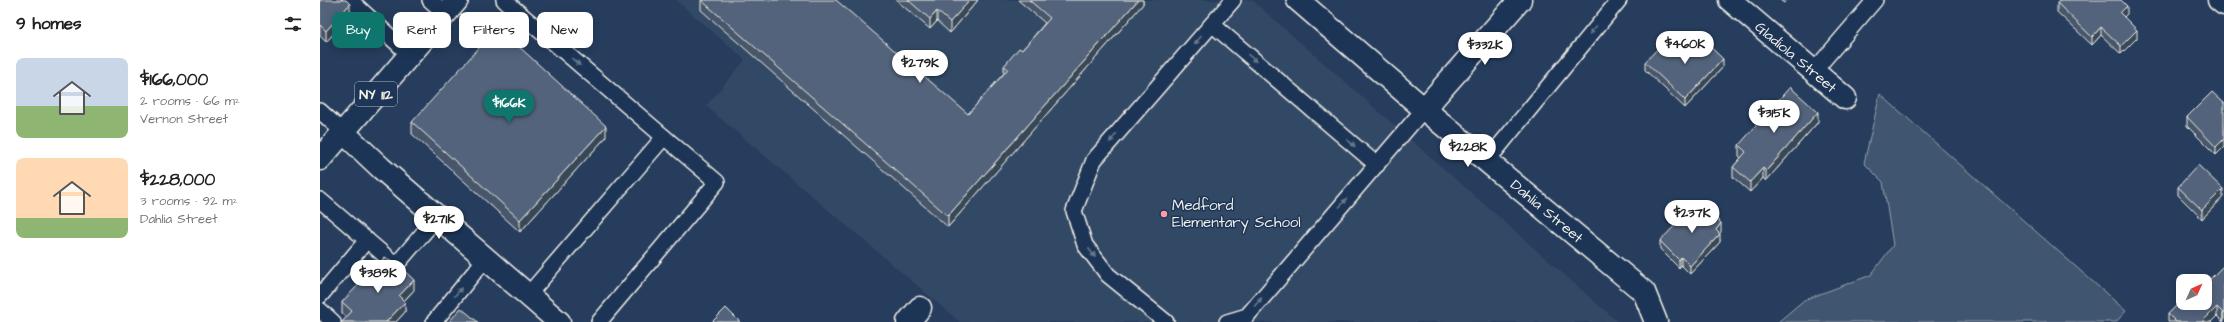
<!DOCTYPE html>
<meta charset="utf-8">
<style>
:root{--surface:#fff;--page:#f2f2f2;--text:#222;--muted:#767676;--accent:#0f766e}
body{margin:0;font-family:"Architects Daughter",sans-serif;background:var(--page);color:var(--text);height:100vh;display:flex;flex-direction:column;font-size:15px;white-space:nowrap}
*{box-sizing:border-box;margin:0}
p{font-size:13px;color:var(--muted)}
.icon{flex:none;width:22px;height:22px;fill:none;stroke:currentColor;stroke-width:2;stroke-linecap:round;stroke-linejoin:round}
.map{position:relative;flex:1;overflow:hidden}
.drawer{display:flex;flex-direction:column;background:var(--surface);width:320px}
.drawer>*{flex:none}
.top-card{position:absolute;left:12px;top:12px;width:380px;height:36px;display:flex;gap:8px}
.needle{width:26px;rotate:45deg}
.fabs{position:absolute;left:1856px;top:274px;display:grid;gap:8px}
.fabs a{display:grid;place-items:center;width:36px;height:36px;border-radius:8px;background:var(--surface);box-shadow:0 2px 10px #0003;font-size:20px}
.price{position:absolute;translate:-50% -34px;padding:0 9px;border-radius:14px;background:#fff;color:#222;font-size:13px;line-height:26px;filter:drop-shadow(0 1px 2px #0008)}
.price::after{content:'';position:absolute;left:50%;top:24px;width:12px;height:9px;margin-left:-6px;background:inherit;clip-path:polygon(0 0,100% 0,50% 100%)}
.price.current{background:var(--accent);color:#fff}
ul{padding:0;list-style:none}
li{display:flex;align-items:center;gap:12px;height:100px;padding:0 16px}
li span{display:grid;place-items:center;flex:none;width:112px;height:80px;border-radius:8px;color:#555}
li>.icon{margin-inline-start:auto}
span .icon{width:48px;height:48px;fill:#fffc;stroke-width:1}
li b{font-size:17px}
h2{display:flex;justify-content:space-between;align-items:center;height:48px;padding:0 16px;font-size:17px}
.chip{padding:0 14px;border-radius:8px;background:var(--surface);box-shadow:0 2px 10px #0003;font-size:14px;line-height:36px}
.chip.current{background:var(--accent);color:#fff}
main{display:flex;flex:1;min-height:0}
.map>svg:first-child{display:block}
.built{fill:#334966}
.green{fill:#40546f;stroke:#9aa2ac}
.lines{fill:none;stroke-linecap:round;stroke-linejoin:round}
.lane-casing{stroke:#f4f1e8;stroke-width:18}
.street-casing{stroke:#f4f1e8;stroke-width:25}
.primary-casing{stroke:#f4f1e8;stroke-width:25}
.lane{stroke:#1d3557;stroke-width:15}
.street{stroke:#1d3557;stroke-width:22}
.primary{stroke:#1d3557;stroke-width:22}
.wall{fill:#47566a;stroke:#f4f1e8}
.shaded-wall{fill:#394656;stroke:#f4f1e8}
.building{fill:#52647b;stroke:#f4f1e8}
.oneway{fill:#68778a}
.poi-dot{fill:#ff9aa2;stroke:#1d3557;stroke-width:1.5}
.labels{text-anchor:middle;stroke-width:3;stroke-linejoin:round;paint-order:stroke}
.shield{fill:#1d3557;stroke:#b4b9bc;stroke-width:1}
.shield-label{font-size:14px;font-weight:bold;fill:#f4f1e8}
.street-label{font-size:15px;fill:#f4f1e8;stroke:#1d3557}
.poi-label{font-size:15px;fill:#f4f1e8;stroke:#1d3557;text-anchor:start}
</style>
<main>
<section class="drawer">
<h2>9 homes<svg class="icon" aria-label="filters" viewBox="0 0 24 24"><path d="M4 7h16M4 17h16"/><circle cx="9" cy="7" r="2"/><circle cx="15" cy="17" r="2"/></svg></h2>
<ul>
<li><span style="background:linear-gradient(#c9d6e8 60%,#8fb573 0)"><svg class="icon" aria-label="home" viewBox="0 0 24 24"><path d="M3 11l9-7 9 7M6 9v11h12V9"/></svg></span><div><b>$166,000</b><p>2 rooms · 66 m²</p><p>Vernon Street</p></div></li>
<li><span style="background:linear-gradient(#ffd9b3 75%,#8fb573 0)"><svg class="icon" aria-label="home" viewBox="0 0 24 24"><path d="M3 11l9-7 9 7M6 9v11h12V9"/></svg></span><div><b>$228,000</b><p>3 rooms · 92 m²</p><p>Dahlia Street</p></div></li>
</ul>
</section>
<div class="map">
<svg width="1904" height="322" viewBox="0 0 1904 322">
<rect width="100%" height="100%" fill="#263d5d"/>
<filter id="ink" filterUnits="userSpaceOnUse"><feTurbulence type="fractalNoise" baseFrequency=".025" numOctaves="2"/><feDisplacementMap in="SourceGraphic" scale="8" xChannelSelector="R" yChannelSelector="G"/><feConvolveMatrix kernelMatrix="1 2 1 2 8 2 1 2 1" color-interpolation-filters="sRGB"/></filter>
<g filter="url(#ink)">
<path class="built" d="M356,0H932L1298,322H640L386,106L425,60Z"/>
<path class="green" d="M1560,94L1806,311L1796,322H1458L1484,300L1551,275L1573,245L1563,182L1544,163Z"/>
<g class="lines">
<defs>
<g id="lane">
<path d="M30,0L90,55"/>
<path d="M110,0L125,13"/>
<path d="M184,0L344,137"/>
<path d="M892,24L1057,165"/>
<path d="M1494,71L1555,0"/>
<path d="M0,111L23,132"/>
<path d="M1167,161L1299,0"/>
<path d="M0,200L76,265L118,216"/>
<path d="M208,295L344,137L397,182L279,322"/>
<path d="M0,296L47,240"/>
<path d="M0,310L13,322"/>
<path d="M114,322L166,258"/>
<path d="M846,322L788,275L765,245L754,211L774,160L913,0"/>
<path d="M907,322L927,316L1104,109"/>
</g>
<g id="street">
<path d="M978,0L1104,109L1324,292L1336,322"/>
<path d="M1410,0L1525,98"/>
<path d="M1899,0L1904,4"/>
<path d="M1104,109L1200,0"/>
<path d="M23,132L61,168L239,322"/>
<path d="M588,322L600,308"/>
</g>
<path id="primary" d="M0,159L137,0"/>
</defs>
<use href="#lane" class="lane-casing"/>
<use href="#street" class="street-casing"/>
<use href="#primary" class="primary-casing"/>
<use href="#lane" class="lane"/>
<use href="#street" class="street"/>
<use href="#primary" class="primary"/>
</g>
<g class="wall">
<path d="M0,0L30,16L6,42L0,36Z"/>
<path d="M381,0L648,114L684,73V66L702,50L725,23L698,0H823V4L628,227L381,10Z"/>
<path d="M576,0H658L630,33L617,21L610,29Z"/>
<path d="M1460,0H1467L1464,3Z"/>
<path d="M1737,3L1807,14L1804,17L1817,38L1801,54L1781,35L1772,45L1737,12Z"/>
<path d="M193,45L286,137L200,232L92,134V122Z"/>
<path d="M1352,55L1403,67L1365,108L1325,70V62Z"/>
<path d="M1904,103L1896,155L1867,126V117Z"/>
<path d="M1498,122L1446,181L1443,178L1430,192L1413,177V167L1421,158L1419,156V145Z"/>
<path d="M1858,187L1903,197L1882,219L1858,195Z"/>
<path d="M1401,232L1399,233L1400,242L1370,274L1361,265L1359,268L1340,249V241Z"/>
<path d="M1904,265L1903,322L1897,316L1891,322H1848V314L1885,303Z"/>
<path d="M94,290L84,301L85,312L76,322H22L27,317L22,313V302Z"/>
</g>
<g class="shaded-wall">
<path d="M650,0H658L630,33V22Z"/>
<path d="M818,0H823V4L628,227V216Z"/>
<path d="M30,4V16L6,42V31Z"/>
<path d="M1807,6V14L1800,21V13Z"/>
<path d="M617,11V21L610,29V19Z"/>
<path d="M1781,27V35L1772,45V37Z"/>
<path d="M1817,30V38L1801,54V46Z"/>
<path d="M1403,59V67L1365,108V100Z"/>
<path d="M1498,112V122L1446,181V171Z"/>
<path d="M286,126V137L200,232V220Z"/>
<path d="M1904,139V147L1896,155V147Z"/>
<path d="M1443,168V178L1430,192V182Z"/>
<path d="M1903,189V197L1882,219V210Z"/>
<path d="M1401,223V232L1396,238V230Z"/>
<path d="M1400,234V242L1370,274V266Z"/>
<path d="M1361,257V265L1359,268V260Z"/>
<path d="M94,280V290L79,306V296Z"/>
<path d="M85,302V312L76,322H66Z"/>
<path d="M1897,307V316L1891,322H1882Z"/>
<path d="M1903,313H1904V321L1903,322Z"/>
</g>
<g class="building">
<path d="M0,0H26L30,4L6,31L0,25Z"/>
<path d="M381,0H516L648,114L688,69L684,66L699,48L702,50L730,18L709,0H818L628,216Z"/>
<path d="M588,0H650L630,22L617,11L610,19Z"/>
<path d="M1740,0H1801L1807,6L1800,13L1817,30L1801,46L1781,27L1772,37L1737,3Z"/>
<path d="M176,29L193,45L195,43L286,126L200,220L92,122Z"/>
<path d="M1374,31L1403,59L1365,100L1325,62L1341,45L1352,55Z"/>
<path d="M1470,87L1498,112L1446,171L1443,168L1430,182L1413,167L1426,152L1419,145Z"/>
<path d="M1892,92L1904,103V139L1896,147L1867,117Z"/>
<path d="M1878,165L1903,189L1882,210L1858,187Z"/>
<path d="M1378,201L1401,223L1396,230L1400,234L1370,266L1361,257L1359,260L1340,241Z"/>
<path d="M65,257L77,264L94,280L79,296L85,302L66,322H22L32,311L22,302Z"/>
<path d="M1904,265V313H1903L1897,307L1882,322H1856L1848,314L1863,299V303H1885V284Z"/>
<path d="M141,308L158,322H129Z"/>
<path d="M406,308L420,322H392Z"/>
</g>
<defs><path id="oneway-solid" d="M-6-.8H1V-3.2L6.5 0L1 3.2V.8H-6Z"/></defs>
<g class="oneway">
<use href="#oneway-solid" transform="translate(1273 30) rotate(130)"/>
<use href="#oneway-solid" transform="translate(878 40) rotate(131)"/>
<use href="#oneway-solid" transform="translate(932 58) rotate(41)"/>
<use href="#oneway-solid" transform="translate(256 62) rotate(41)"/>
<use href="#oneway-solid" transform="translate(793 138) rotate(131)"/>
<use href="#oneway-solid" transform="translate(1031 143) rotate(41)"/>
<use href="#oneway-solid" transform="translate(1023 203) rotate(-49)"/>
<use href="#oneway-solid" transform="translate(772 253) rotate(53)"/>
<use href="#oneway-solid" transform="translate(138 292) rotate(-51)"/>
<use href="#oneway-solid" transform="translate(938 302) rotate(-49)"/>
</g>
</g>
<circle class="poi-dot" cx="844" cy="214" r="4"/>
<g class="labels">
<rect class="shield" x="35" y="82" width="42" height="24" rx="3"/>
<g class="shield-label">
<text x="56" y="99">NY 112</text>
</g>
<g class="street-label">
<text transform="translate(1476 57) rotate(40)" y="5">Gladiola Street</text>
<text transform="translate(1227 211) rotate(40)" y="5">Dahlia Street</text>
</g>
<g class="poi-label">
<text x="852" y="210">Medford<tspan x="852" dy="17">Elementary School</tspan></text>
</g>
</g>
</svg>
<div class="fabs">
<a><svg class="needle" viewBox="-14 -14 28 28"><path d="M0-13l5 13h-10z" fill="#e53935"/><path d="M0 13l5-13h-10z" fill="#767676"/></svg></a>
</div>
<b class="price" style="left:1365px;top:65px">$460K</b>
<b class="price" style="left:1165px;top:66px">$332K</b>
<b class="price" style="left:600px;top:84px">$279K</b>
<b class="price current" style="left:189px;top:124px">$166K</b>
<b class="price" style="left:1454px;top:134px">$315K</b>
<b class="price" style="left:1148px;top:168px">$228K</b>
<b class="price" style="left:1372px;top:234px">$237K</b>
<b class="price" style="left:119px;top:240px">$271K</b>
<b class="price" style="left:58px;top:294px">$389K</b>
<div class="top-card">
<a class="chip current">Buy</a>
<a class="chip">Rent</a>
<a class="chip">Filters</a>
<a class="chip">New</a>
</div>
</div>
</main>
